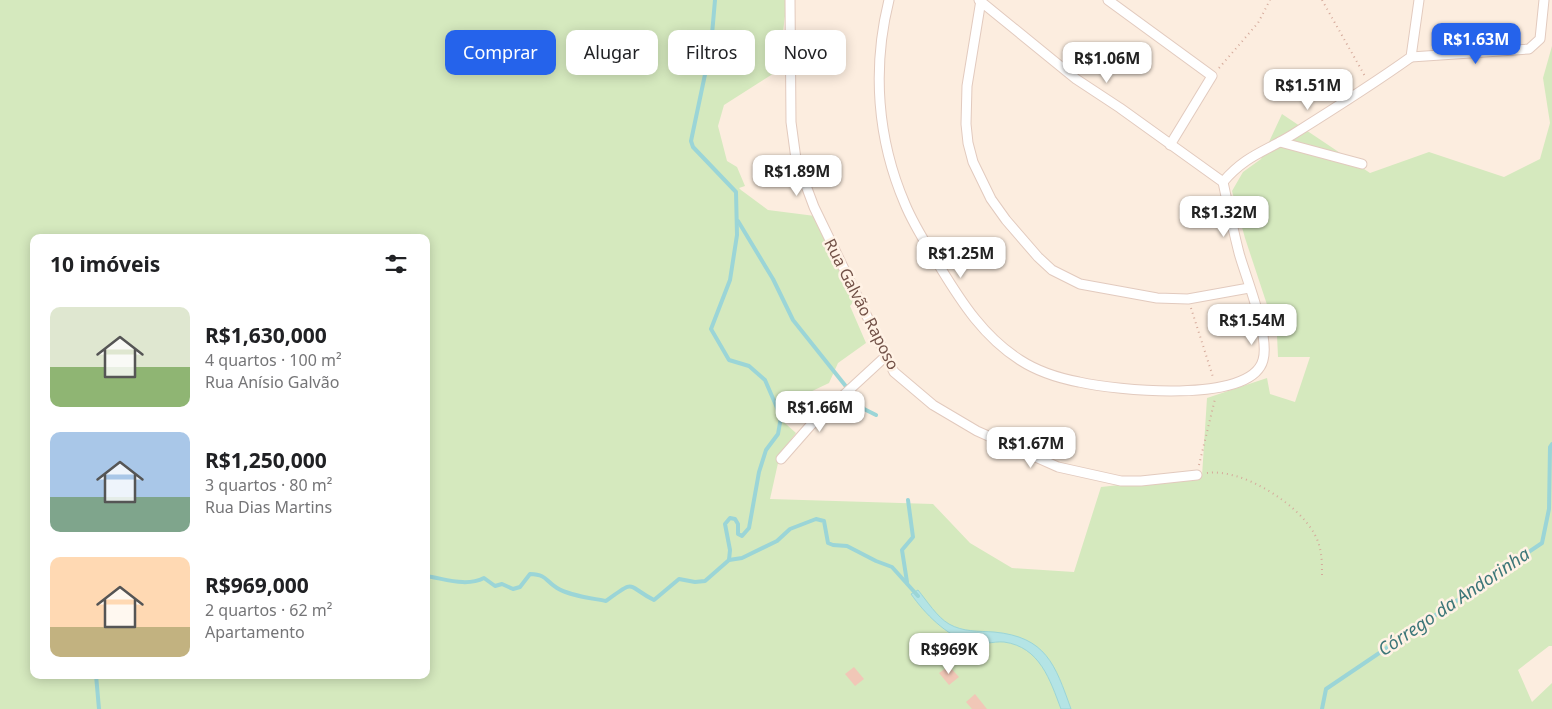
<!DOCTYPE html>
<html lang="pt">
<meta charset="utf-8">
<style>
:root{--surface:#fff;--page:#f6f6f6;--text:#202124;--muted:#757577;--accent:#2563eb}
body{margin:0;font-family:"Noto Sans",sans-serif;background:var(--page);color:var(--text);height:100vh;display:flex;flex-direction:column;font-size:19px;white-space:nowrap}
*{box-sizing:border-box;margin:0}
p{font-size:16px;color:var(--muted)}
.icon{flex:none;width:28px;height:28px;fill:none;stroke:currentColor;stroke-width:2;stroke-linecap:round;stroke-linejoin:round}
.map{position:relative;flex:1;overflow:hidden}
.side{position:absolute;left:30px;top:234px;width:400px;height:445px;display:flex;flex-direction:column;background:var(--surface);border-radius:10px;box-shadow:0 2px 12px #0003}
.side>*{flex:none}
.guide{position:absolute;left:445px;top:30px;width:475px;height:45px;display:flex;gap:10px}
.price{position:absolute;translate:-50% -42px;padding:0 11px;border-radius:10px;background:#fff;color:#222;font-size:16px;line-height:32px;filter:drop-shadow(0 1px 2px #0008)}
.price::after{content:'';position:absolute;left:50%;top:30px;width:15px;height:11px;margin-left:-8px;background:inherit;clip-path:polygon(0 0,100% 0,50% 100%)}
.price.on{background:var(--accent);color:#fff}
ul{padding:0;list-style:none}
li{display:flex;align-items:center;gap:15px;height:125px;padding:0 20px}
li span{display:grid;place-items:center;flex:none;width:140px;height:100px;border-radius:10px;color:#555}
li>.icon{margin-inline-start:auto}
span .icon{width:60px;height:60px;fill:#fffc;stroke-width:1}
li b{font-size:21px}
h2{display:flex;justify-content:space-between;align-items:center;height:60px;padding:0 20px;font-size:21px}
.tag{padding:0 18px;border-radius:10px;background:var(--surface);box-shadow:0 2px 12px #0003;font-size:18px;line-height:45px}
.tag.on{background:var(--accent);color:#fff}
.map>svg:first-child{display:block}
.green{fill:#d5e9be;fill-rule:evenodd}
.water{fill:#b4e4e5;stroke:#9bd5d7}
.lines{fill:none;stroke-linecap:round;stroke-linejoin:round}
.stream{stroke:#9bd5d7;stroke-width:4}
.building{fill:#f1c7b7}
.street-casing{stroke:#e2cabe;stroke-width:11}
.path{stroke:#d5aa9b;stroke-width:2;stroke-dasharray:1 4;stroke-linecap:butt}
.street{stroke:#fff;stroke-width:9}
.labels{text-anchor:middle;stroke-width:5;stroke-linejoin:round;paint-order:stroke}
.street-label{font-size:16px;fill:#725147;stroke:#fff2e5}
.water-label{font-size:18px;font-style:italic;fill:#3c7678;stroke:#fff2e5}
</style>
<div class="map">
<svg width="1552" height="709" viewBox="0 0 1552 709">
<rect width="100%" height="100%" fill="#fceddf"/>
<path class="green" d="M0,0H787L782,40L785,58H780L779,70L724,105L718,126L727,161L737,167L745,186L739,188L741,190L768,210L815,216L854,301L850,306L866,343L838,363L829,383L787,403L777,416L796,433L780,454L770,499L933,504L970,543L1012,568L1074,572L1101,487L1202,476L1207,398L1267,378L1270,394L1295,402L1310,357H1278L1277,335L1245,238L1232,191L1243,172L1261,159L1282,114L1370,173L1429,152L1504,177L1540,159L1550,123L1543,78L1552,46V646H1549L1518,670L1532,702L1552,683V709H0ZM34,238H426V675H34Z"/>
<path class="water" d="M918,590C927,601 937,617 949,624C963,632 978,631 994,632C1046,637 1055,664 1071,709H1061C1050,680 1040,647 1004,642C993,641 981,646 970,643C946,635 925,614 911,594Z"/>
<g class="lines">
<g class="stream">
<path d="M715,0L711,46L691,141L693,147L736,192L737,235L730,280L711,329L729,360L749,366L765,380L781,417L778,434L766,450L759,472L749,528L742,536L738,534V524L735,519L730,518L725,524L730,550L729,560"/>
<path d="M738,221L773,279L793,320L864,409L876,415"/>
<path d="M426,576C446,579 466,587 484,578L495,586L502,584L513,589L520,587L530,574C548,575 544,580 557,588C570,596 591,598 606,601C637,578 626,586 654,600L679,579L695,582L705,581L729,560L742,558L777,541L790,529L816,519L824,521L828,543L833,545L847,546L876,561L892,567L918,596"/>
<path d="M907,582L902,550L913,537L908,500"/>
<path d="M96,675L99,709"/>
<path d="M1322,709L1326,689L1542,543L1549,509L1550,447L1552,444"/>
</g>
</g>
<g class="building">
<path d="M949,666L959,677L949,685L939,673Z"/>
<path d="M854,667L864,679L855,686L845,674Z"/>
<path d="M975,694L987,709H972L966,702Z"/>
</g>
<g class="lines">
<defs>
<g id="street">
<path d="M790,0L791,122L796,159L814,207L894,372L933,405L977,431L1058,467L1121,481H1141L1197,475"/>
<path d="M889,0C872,68 877,139 905,204C914,226 928,247 940,267C962,303 984,337 1020,360C1037,371 1058,378 1079,382C1114,390 1251,405 1263,360C1270,336 1246,278 1239,253C1233,229 1228,206 1223,182"/>
<path d="M979,0L1076,79L1120,108L1223,182"/>
<path d="M981,0L967,86L966,124L968,143L973,162L991,199L1006,220L1038,257L1052,270L1080,284L1157,298L1188,299L1249,288"/>
<path d="M1108,0L1212,76L1170,145"/>
<path d="M1411,57L1529,49L1540,39L1544,0"/>
<path d="M1280,142L1362,164"/>
<path d="M1223,182C1245,156 1264,152 1292,135C1332,110 1372,85 1411,57L1419,0"/>
<path d="M781,459L810,426L886,356"/>
</g>
</defs>
<use href="#street" class="street-casing"/>
<g class="path">
<path d="M1322,0L1366,78"/>
<path d="M1219,68L1258,23L1270,0"/>
<path d="M1191,308L1213,377"/>
<path d="M1199,465L1215,399"/>
<path d="M1207,473C1242,468 1299,504 1315,535C1322,548 1322,561 1322,576"/>
</g>
<use href="#street" class="street"/>
</g>
<g class="labels">
<g class="street-label">
<text transform="translate(862 304) rotate(63)" y="6">Rua Galvão Raposo</text>
</g>
<g class="water-label">
<text transform="translate(1454 602) rotate(-34)" y="6">Córrego da Andorinha</text>
</g>
</g>
</svg>
<b class="price on" style="left:1476px;top:65px">R$1.63M</b>
<b class="price" style="left:1107px;top:84px">R$1.06M</b>
<b class="price" style="left:1308px;top:111px">R$1.51M</b>
<b class="price" style="left:797px;top:197px">R$1.89M</b>
<b class="price" style="left:1224px;top:238px">R$1.32M</b>
<b class="price" style="left:961px;top:279px">R$1.25M</b>
<b class="price" style="left:1252px;top:346px">R$1.54M</b>
<b class="price" style="left:820px;top:433px">R$1.66M</b>
<b class="price" style="left:1031px;top:469px">R$1.67M</b>
<b class="price" style="left:949px;top:675px">R$969K</b>
<div class="guide">
<a class="tag on">Comprar</a>
<a class="tag">Alugar</a>
<a class="tag">Filtros</a>
<a class="tag">Novo</a>
</div>
<section class="side">
<h2>10 imóveis<svg class="icon" aria-label="filters" viewBox="0 0 24 24"><path d="M4 7h16M4 17h16"/><circle cx="9" cy="7" r="2"/><circle cx="15" cy="17" r="2"/></svg></h2>
<ul>
<li><span style="background:linear-gradient(#dfe7d0 60%,#8fb573 0)"><svg class="icon" aria-label="home" viewBox="0 0 24 24"><path d="M3 11l9-7 9 7M6 9v11h12V9"/></svg></span><div><b>R$1,630,000</b><p>4 quartos · 100 m²</p><p>Rua Anísio Galvão</p></div></li>
<li><span style="background:linear-gradient(#a9c7e8 65%,#7fa58c 0)"><svg class="icon" aria-label="home" viewBox="0 0 24 24"><path d="M3 11l9-7 9 7M6 9v11h12V9"/></svg></span><div><b>R$1,250,000</b><p>3 quartos · 80 m²</p><p>Rua Dias Martins</p></div></li>
<li><span style="background:linear-gradient(#ffd9b3 70%,#c2b280 0)"><svg class="icon" aria-label="home" viewBox="0 0 24 24"><path d="M3 11l9-7 9 7M6 9v11h12V9"/></svg></span><div><b>R$969,000</b><p>2 quartos · 62 m²</p><p>Apartamento</p></div></li>
</ul>
</section>
</div>
